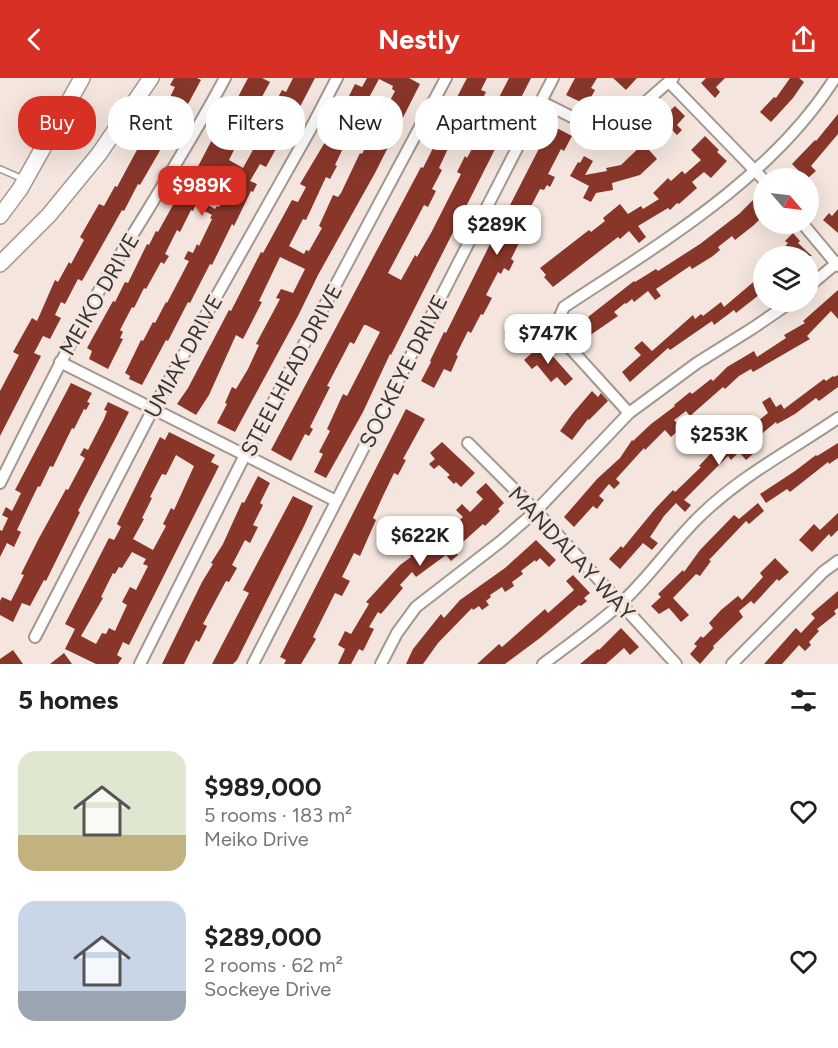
<!DOCTYPE html>
<meta charset="utf-8">
<style>
:root{--surface:#fff;--page:#f2f2f2;--text:#222;--muted:#767676;--accent:#d93025}
body{margin:0;font-family:Figtree,sans-serif;background:var(--page);color:var(--text);height:100vh;display:flex;flex-direction:column;font-size:22px;white-space:nowrap}
*{box-sizing:border-box;margin:0}
p{font-size:20px;color:var(--muted)}
.icon{flex:none;width:33px;height:33px;fill:none;stroke:currentColor;stroke-width:2;stroke-linecap:round;stroke-linejoin:round}
.map{position:relative;height:586px;overflow:hidden}
.details{display:flex;flex-direction:column;background:var(--surface);flex:1}
.details>*{flex:none}
.guide{position:absolute;left:18px;top:18px;width:802px;height:54px;display:flex;gap:12px}
.needle{width:39px;rotate:118deg}
.fabs{position:absolute;left:753px;top:90px;display:grid;gap:12px}
.fabs a{display:grid;place-items:center;width:66px;height:66px;border-radius:50%;background:var(--surface);box-shadow:0 6px 24px #0002;font-size:30px}
.price{position:absolute;translate:-50% -51px;padding:0 14px;border-radius:12px;background:#fff;color:#222;font-size:20px;line-height:39px;filter:drop-shadow(0 2px 3px #0008)}
.price::after{content:'';position:absolute;left:50%;top:36px;width:18px;height:14px;margin-left:-9px;background:inherit;clip-path:polygon(0 0,100% 0,50% 100%)}
.price.selected{background:var(--accent);color:#fff}
ul{padding:0;list-style:none}
li{display:flex;align-items:center;gap:18px;height:150px;padding:0 18px}
li span{display:grid;place-items:center;flex:none;width:168px;height:120px;border-radius:18px;color:#555}
li>.icon{margin-inline-start:auto}
span .icon{width:72px;height:72px;fill:#fffc;stroke-width:1}
li b{font-size:26px}
h2{display:flex;justify-content:space-between;align-items:center;height:72px;padding:0 18px;font-size:26px}
.pill{padding:0 21px;border-radius:24px;background:var(--surface);box-shadow:0 6px 24px #0002;font-size:21px;line-height:54px}
.pill.selected{background:var(--accent);color:#fff}
header{display:flex;justify-content:space-between;align-items:center;height:78px;padding:0 18px;background:var(--accent);color:#fff;font-size:27px;font-weight:700}
.map>svg:first-child{display:block}
.building{fill:#88362a;fill-rule:evenodd}
.lines{fill:none;stroke-linecap:round;stroke-linejoin:round}
.lane-casing{stroke:#a4978f;stroke-width:8}
.street-casing{stroke:#a4978f;stroke-width:14}
.secondary-casing{stroke:#a4978f;stroke-width:18}
.lane{stroke:#fff;stroke-width:5}
.street{stroke:#fff;stroke-width:10}
.secondary{stroke:#fff;stroke-width:15}
.labels{text-anchor:middle;stroke-width:6;stroke-linejoin:round;paint-order:stroke}
.street-label{font-size:22px;fill:#3b3632;stroke:#f4e6de}
</style>
<header><svg class="icon" aria-label="back" viewBox="0 0 24 24"><path d="M15 5l-7 7 7 7"/></svg>Nestly<svg class="icon" aria-label="share" viewBox="0 0 24 24"><path d="M12 15V3M7 8l5-5 5 5M5 13v7h14v-7"/></svg></header>
<div class="map">
<svg width="838" height="586" viewBox="0 0 838 586">
<rect width="100%" height="100%" fill="#f4e6de"/>
<g class="building">
<path d="M174,0H197L201,2L175,50L172,49L158,76L140,107L138,106L124,133L122,132L82,203L78,201L65,226L61,224L55,237L61,240L50,261L43,258L34,275L41,278L0,358V313L19,277L13,274L32,240L37,243L55,202L58,204L69,184L71,186L84,162L80,159L99,126L104,128L115,108L117,109L138,70L139,71L157,30L163,33L175,9L170,7Z"/>
<path d="M248,0H262L270,4L257,28L270,35L282,12L286,14L293,0H315L290,48L285,46L279,58L282,60L266,89L260,86L250,103L257,106L253,114L251,113L234,148L232,146L212,187L210,186L190,225L188,224L168,263L166,262L142,307L129,301L130,298L125,295L141,262L143,263L153,244L155,245L166,224L167,225L189,183L184,181L188,173L193,175L197,166L199,168L212,141L210,140L212,137L195,128L193,133L191,132L180,154L177,152L165,176L169,178L164,186L161,184L146,211L144,210L134,230L132,229L120,252L123,254L120,260L123,261L108,291L89,281L92,273L87,270L113,223L115,224L125,204L128,205L147,166L149,167L156,153L158,154L190,96L193,98L217,52L225,39L227,40ZM248,38L267,46L243,90L229,82L237,66L234,65ZM218,93L234,101L219,129L217,128L215,131L203,124Z"/>
<path d="M367,0H409L420,6L375,95L318,197L298,238L235,354L217,345L227,326L225,325L232,309L236,311L248,291L259,267L256,266L280,221L276,220L281,211L293,215L305,191L280,179L259,223L262,224L243,261L236,257L209,317L196,337L177,326L188,310L229,232L231,233L261,174L263,175L292,122L298,124L306,109L300,106L331,54L355,6L362,9ZM379,1L393,8L392,11L395,13L383,36L365,27ZM363,37L378,44L362,76L360,75L341,115L338,119L333,117L319,148L322,150L309,173L306,172L304,176L289,168L303,141L306,142L326,99L330,101L337,88L335,87L356,43L359,44Z"/>
<path d="M467,0H487L481,12L486,14L476,34L488,41L509,0H531L391,277L390,276L363,334L326,400L314,394L323,376L319,374L330,353L327,351L343,316L347,318L380,254L366,247H364L354,266L350,264L327,308L330,309L310,349L313,351L309,358L305,356L291,383L271,372L421,89L423,90L439,58L437,57L441,50ZM464,48L480,56L467,80L465,78L457,94L461,96L431,155L417,179L415,177L401,202L388,195L424,127L428,129L436,113L432,111L442,92L439,90L451,64L455,66Z"/>
<path d="M575,0H597L591,10L595,12L587,27L566,17Z"/>
<path d="M613,0H637L626,12Z"/>
<path d="M706,0H725L716,9L720,14L715,20L701,5Z"/>
<path d="M790,0H799L804,4L793,20L771,44L760,34L774,19L776,20Z"/>
<path d="M675,28L685,38L677,47L682,52L677,57L670,50L649,72L657,81L640,97L612,105L613,112L596,115L591,124L583,120L589,108L570,98L578,84L580,85L584,78L593,83L585,97L607,93L606,90L621,87L645,64L641,60Z"/>
<path d="M838,36V56L811,88L816,93L808,100H790L798,92L792,86L815,62L816,63Z"/>
<path d="M551,47L572,58L564,73L561,71L548,96L555,99L550,109L547,107L544,112L540,111L527,136L530,137L518,160L521,161L511,181L514,183L509,193L504,190L501,196L498,194L486,217L492,220L483,237L481,236L471,255L468,253L456,277L458,278L451,294L444,291L434,310L421,303L431,284L430,283L444,254L446,255L495,156L501,159L509,143L508,142L511,135L507,133Z"/>
<path d="M705,58L719,72L717,74L727,83L711,100L704,94L692,104L697,110L679,126L677,125L670,132L668,130L638,148L646,159L639,165L629,153L620,161L618,159L553,209L544,199L546,197L540,190L589,152L591,154L605,143L603,140L620,126L628,136L641,128L643,131L659,121L653,115L668,100L671,103L682,93L685,96L701,82L691,72Z"/>
<path d="M758,117L764,123V130L758,135L762,139L754,147L735,162L732,158L718,169L720,172L713,178L692,191L690,188L656,211L661,218L655,222L648,213L634,224L632,221L626,226L625,225L614,234L618,238L589,258L581,247L589,240L588,239L634,203L635,204L656,191L658,193L700,166L739,136Z"/>
<path d="M838,131V155L823,142L829,135L832,138Z"/>
<path d="M793,155L800,163L798,165L812,178H786L780,174L788,165L785,163Z"/>
<path d="M764,195V213L736,235L734,232L714,247L712,243L670,272L668,270L630,304L622,294L641,277L634,270L642,263L652,273L693,237L695,241L701,236L703,238L721,224L724,229Z"/>
<path d="M838,212V241L831,233L807,258L810,261L753,294L751,291L739,298L725,311L723,309L690,338L686,333L674,342L681,350L671,359L665,352L645,372L644,370L616,401L620,405L614,411L609,406L599,418L604,422L597,431L593,428L574,449L564,439L597,401L620,380L632,362L633,363L651,346L675,328L674,327L690,314L692,316L711,301L713,303L727,289L754,273L757,279L786,260L784,257L805,245L803,243Z"/>
<path d="M537,238V261L504,262V252L524,251L523,239Z"/>
<path d="M542,266L573,301L565,308L557,299L551,304L537,287L532,291L524,282Z"/>
<path d="M838,297V309L819,323L816,320L795,336L777,346L776,344L747,368L754,375L746,382L739,374L731,382L728,378L684,422L691,427L685,434L676,425L664,438L650,459L658,465L652,472L643,465L620,491L609,481L621,468L623,470L655,431L673,412L675,414L701,389L699,388L712,374L716,379L727,368L725,365L730,361L727,358L732,353L738,359L768,335L762,324L770,319L776,329L781,326L784,331L824,301L826,303L833,298L834,299Z"/>
<path d="M71,305L92,315L87,324L90,325L86,332L84,331L74,351L72,350L53,389L50,388L40,409L38,408L17,452L21,454L14,469L7,465L0,479V452L2,453L8,440L2,437L6,429L12,433L21,415L15,412Z"/>
<path d="M592,313L598,319L601,315L608,323L589,342L588,341L572,362L560,353L573,335Z"/>
<path d="M108,324L129,334L78,433L80,434L46,503L44,502L30,528L22,525L13,544L0,537V523L2,519L11,523L24,497L21,496L38,462L66,411L68,412L85,380L80,377L84,370L88,372L104,341L107,333L104,332Z"/>
<path d="M406,331L425,341L403,381L406,382L398,397L394,395L382,420L373,440L376,442L360,478L354,475L342,499L350,503L342,518L335,515L313,559L316,561L301,586H284L286,582L280,579Z"/>
<path d="M169,354L215,377L211,384L219,388L129,567L123,564L117,577L122,580L118,586H96L65,571L75,551L65,546L109,460L114,462L121,449L117,446L156,367L160,359L165,362ZM176,377L194,388L174,432L171,430L163,446L166,448L153,472L133,461L144,441L142,440L152,420L150,419L162,396L166,397ZM132,474L146,481L143,486L148,488L136,512L130,509L122,524L127,527L115,553L109,550L106,556L102,555L96,566L81,558L103,520L101,519L113,495L115,496L119,489L122,490Z"/>
<path d="M442,364L475,395L461,409L456,404L454,406L447,399L450,397L439,387L434,391L429,386L435,381L430,375Z"/>
<path d="M838,365V380L829,386L828,384L790,414L787,411L766,425L760,416L795,393L816,377L817,378Z"/>
<path d="M258,398L270,405L260,425L263,427L253,447L258,449L250,465L245,462L232,487L237,490L229,504L226,503L203,546L207,548L199,564L196,562L184,586H162L202,504L213,486L211,485L223,466L242,424L244,425Z"/>
<path d="M486,405L504,425L498,431L500,433L485,448L483,446L454,472L458,477L451,483L446,477L416,499L412,494L400,507L403,510L381,536L378,534L369,549L374,551L363,573L359,571L351,586H338L345,571L338,567L345,553L351,556L369,526L366,524L400,487L411,479L407,473L432,454L438,461L463,439L456,432L462,426L470,434L483,421L476,414Z"/>
<path d="M293,418L313,428L304,448L237,582L233,586H212L249,515L243,512Z"/>
<path d="M758,425L764,433L749,446L746,443L709,482L711,483L700,498L696,496L673,520L689,537L681,544L669,530L659,536L651,528L661,519L658,516L683,492L684,494L700,472L734,437L739,441Z"/>
<path d="M838,435V452L831,459L829,456L812,474L799,462L814,446L820,452Z"/>
<path d="M536,462L556,482L549,489L540,480L536,484L535,482L521,493L523,496L512,504L514,508L505,514L502,509L490,517L491,519L486,523L489,527L482,532L479,528L473,532L472,530L438,565L423,586H406L413,571L441,536L444,540L460,522L505,490Z"/>
<path d="M775,480L789,494L779,503L777,501L754,526L751,523L739,533L743,539L713,568L714,570L700,586L690,576L697,568L694,566L701,558L703,560L713,550L709,545L721,532L738,518L742,522L763,499L760,495Z"/>
<path d="M573,497L590,515L584,520L587,523L581,528L579,527L540,560L505,586H477L499,566L502,569L545,531L548,535L574,512L566,503Z"/>
<path d="M838,513V530L834,533L836,536L817,551L819,553L809,564L811,567L805,573L799,567L782,586H764L796,550L801,555L815,540L811,536Z"/>
<path d="M621,550L639,569L630,577L624,570L606,586H580L598,571L599,572Z"/>
<path d="M13,572L23,586H0V581Z"/>
<path d="M64,575L72,586H50Z"/>
</g>
<g class="lines">
<defs>
<path id="lane" d="M0,91L23,101"/>
<g id="street">
<path d="M669,4L764,102"/>
<path d="M542,24L608,57L673,0"/>
<path d="M803,146L838,188"/>
<path d="M808,209L838,184"/>
<path d="M60,284L336,423"/>
<path d="M629,335L561,260L557,245L564,229C661,165 772,100 835,0"/>
<path d="M468,365L536,433L676,586"/>
<path d="M0,405C35,335 69,265 108,197C147,132 189,68 225,0"/>
<path d="M35,559L153,331L310,52L337,0"/>
<path d="M140,586L245,377L446,0"/>
<path d="M253,586L553,0"/>
<path d="M381,586L397,555L416,529L500,464L536,433L629,335L697,285L753,250L791,224"/>
<path d="M543,586C569,567 595,548 619,527C649,500 671,466 700,438C742,397 790,373 838,340"/>
<path d="M732,586L823,494L838,483"/>
</g>
<g id="secondary">
<path d="M0,138L20,111L82,0"/>
<path d="M0,186L49,137L99,76L151,0"/>
</g>
</defs>
<use href="#lane" class="lane-casing"/>
<use href="#street" class="street-casing"/>
<use href="#secondary" class="secondary-casing"/>
<use href="#lane" class="lane"/>
<use href="#street" class="street"/>
<use href="#secondary" class="secondary"/>
</g>
<g class="labels">
<g class="street-label">
<text transform="translate(99 216) rotate(-60)" y="8">MEIKO DRIVE</text>
<text transform="translate(183 278) rotate(-61)" y="8">UMIAK DRIVE</text>
<text transform="translate(291 292) rotate(-62)" y="8">STEELHEAD DRIVE</text>
<text transform="translate(403 293) rotate(-63)" y="8">SOCKEYE DRIVE</text>
<text transform="translate(572 475) rotate(47)" y="8">MANDALAY WAY</text>
</g>
</g>
</svg>
<div class="fabs">
<a><svg class="needle" viewBox="-14 -14 28 28"><path d="M0-13l5 13h-10z" fill="#e53935"/><path d="M0 13l5-13h-10z" fill="#767676"/></svg></a>
<a><svg class="icon" aria-label="layers" viewBox="0 0 24 24"><path d="M12 4l9 5-9 5-9-5zM3 14l9 5 9-5"/></svg></a>
</div>
<b class="price selected" style="left:202px;top:139px">$989K</b>
<b class="price" style="left:497px;top:178px">$289K</b>
<b class="price" style="left:548px;top:287px">$747K</b>
<b class="price" style="left:719px;top:388px">$253K</b>
<b class="price" style="left:420px;top:489px">$622K</b>
<div class="guide">
<a class="pill selected">Buy</a>
<a class="pill">Rent</a>
<a class="pill">Filters</a>
<a class="pill">New</a>
<a class="pill">Apartment</a>
<a class="pill">House</a>
</div>
</div>
<section class="details">
<h2>5 homes<svg class="icon" aria-label="filters" viewBox="0 0 24 24"><path d="M4 7h16M4 17h16"/><circle cx="9" cy="7" r="2"/><circle cx="15" cy="17" r="2"/></svg></h2>
<ul>
<li><span style="background:linear-gradient(#dfe7d0 70%,#c2b280 0)"><svg class="icon" aria-label="home" viewBox="0 0 24 24"><path d="M3 11l9-7 9 7M6 9v11h12V9"/></svg></span><div><b>$989,000</b><p>5 rooms · 183 m²</p><p>Meiko Drive</p></div><svg class="icon" aria-label="heart" viewBox="0 0 24 24"><path d="M12 20l-8-8c-3-5 5-10 8-4 3-6 11-1 8 4z"/></svg></li>
<li><span style="background:linear-gradient(#c9d6e8 75%,#9aa5b1 0)"><svg class="icon" aria-label="home" viewBox="0 0 24 24"><path d="M3 11l9-7 9 7M6 9v11h12V9"/></svg></span><div><b>$289,000</b><p>2 rooms · 62 m²</p><p>Sockeye Drive</p></div><svg class="icon" aria-label="heart" viewBox="0 0 24 24"><path d="M12 20l-8-8c-3-5 5-10 8-4 3-6 11-1 8 4z"/></svg></li>
</ul>
</section>
